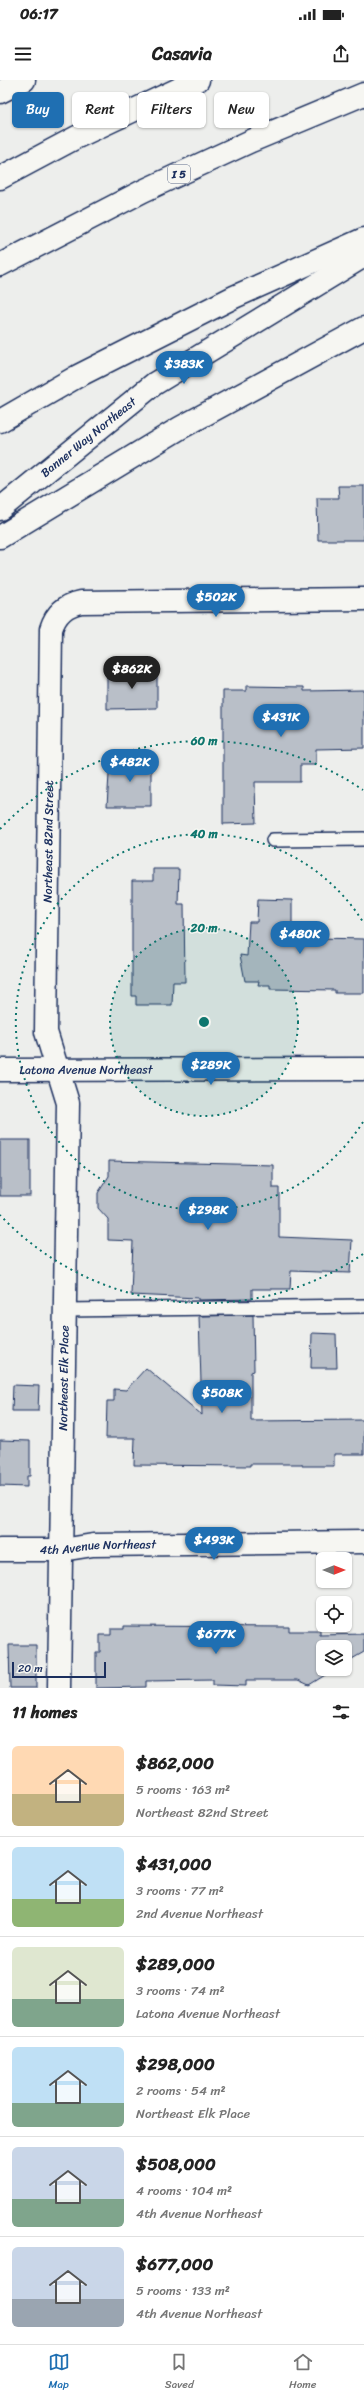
<!DOCTYPE html>
<meta charset="utf-8">
<style>
:root{--surface:#fff;--page:#f6f6f6;--text:#222;--muted:#767676;--line:#e0e0e0;--accent:#1f6fb2}
body{margin:0;font-family:Sriracha,sans-serif;background:var(--page);color:var(--text);height:100vh;display:flex;flex-direction:column;font-size:15px;white-space:nowrap}
*{box-sizing:border-box;margin:0}
p{font-size:13px;color:var(--muted)}
.icon{flex:none;width:22px;height:22px;fill:none;stroke:currentColor;stroke-width:2;stroke-linecap:round;stroke-linejoin:round}
.map{position:relative;height:1608px;overflow:hidden}
.panel{display:flex;flex-direction:column;background:var(--surface);flex:1}
.panel>*{flex:none}
.top-card{position:absolute;left:12px;top:12px;width:340px;height:36px;display:flex;gap:8px}
.needle{width:26px;rotate:90deg}
.fabs{position:absolute;left:316px;top:1472px;display:grid;gap:8px}
.fabs a{display:grid;place-items:center;width:36px;height:36px;border-radius:6px;background:var(--surface);box-shadow:0 1px 3px #0004;font-size:20px}
.scale{position:absolute;left:12px;bottom:10px;width:94px;box-sizing:border-box;padding-left:4px;border:2px solid #1b2f5e;border-top:0;font-size:11px;line-height:14px;white-space:nowrap;color:#1b2f5e;-webkit-text-stroke:3px #f6f6f2;paint-order:stroke}
.price{position:absolute;translate:-50% -34px;padding:0 9px;border-radius:14px;background:var(--accent);color:#fff;font-size:13px;line-height:26px;filter:drop-shadow(0 1px 2px #0008)}
.price::after{content:'';position:absolute;left:50%;top:24px;width:12px;height:9px;margin-left:-6px;background:inherit;clip-path:polygon(0 0,100% 0,50% 100%)}
.price.selected{background:#222;color:#fff}
ul{padding:0;list-style:none}
li{display:flex;align-items:center;gap:12px;height:100px;padding:0 12px}
li+li{border-top:1px solid var(--line)}
li span{display:grid;place-items:center;flex:none;width:112px;height:80px;border-radius:6px;color:#555}
li>.icon{margin-inline-start:auto}
span .icon{width:48px;height:48px;fill:#fffc;stroke-width:1}
li b{font-size:17px}
h2{display:flex;justify-content:space-between;align-items:center;height:48px;padding:0 12px;font-size:17px}
.chip{padding:0 14px;border-radius:6px;background:var(--surface);box-shadow:0 1px 3px #0004;font-size:14px;line-height:36px}
.chip.selected{background:var(--accent);color:#fff}
.status{display:flex;justify-content:space-between;align-items:center;height:28px;padding:0 20px;background:var(--surface);direction:ltr}
.status svg{height:11px;fill:currentColor}
header{display:flex;justify-content:space-between;align-items:center;height:52px;padding:0 12px;background:var(--surface);font-size:18px;font-weight:700}
.tab-bar{display:flex;justify-content:space-around;align-items:center;height:56px;border-top:1px solid var(--line);background:var(--surface);font-size:11px;color:var(--muted)}
.tab-bar a{display:grid;justify-items:center;gap:2px}
.tab-bar .selected{color:var(--accent)}
.map>svg:first-child{display:block}
.building{fill:#b9bfc8;stroke:#1b2f5e}
.lines{fill:none;stroke-linecap:round;stroke-linejoin:round}
.service-casing{stroke:#1b2f5e;stroke-width:16}
.minor-casing{stroke:#1b2f5e;stroke-width:25}
.secondary-casing{stroke:#1b2f5e;stroke-width:25}
.motorway-casing{stroke:#1b2f5e;stroke-width:25}
.service{stroke:#f6f6f2;stroke-width:13}
.minor{stroke:#f6f6f2;stroke-width:22}
.secondary{stroke:#f6f6f2;stroke-width:22}
.motorway{stroke:#f6f6f2;stroke-width:22}
.ring{fill:none;stroke:#0f766e;stroke-width:2;stroke-dasharray:2 4}
.labels{text-anchor:middle;stroke-width:3;stroke-linejoin:round;paint-order:stroke}
.shield{fill:#f6f6f2;stroke:#5d6b8a;stroke-width:1}
.shield-label{font-size:11px;font-weight:bold;fill:#1b2f5e}
.street-label{font-size:12px;fill:#1b2f5e;stroke:#f6f6f2}
.centre{fill:#0f766e;stroke:#f6f6f2;stroke-width:2}
.ring-label{font-size:12px;text-anchor:middle;font-weight:bold;fill:#0f766e;stroke:#f6f6f2;stroke-width:3;stroke-linejoin:round;paint-order:stroke}
</style>
<div class="status"><b>06:17</b><svg viewBox="0 0 49 12"><path d="M0 12V9h3v3zM5 12V6h3v6zM10 12V3h3v9zM15 12V0h3v12zM26 1h20v11H26zM47 4h2v5h-2z"/></svg></div>
<header><svg class="icon" aria-label="menu" viewBox="0 0 24 24"><path d="M4 6h16M4 12h16M4 18h16"/></svg>Casavia<svg class="icon" aria-label="share" viewBox="0 0 24 24"><path d="M12 15V3M7 8l5-5 5 5M5 13v7h14v-7"/></svg></header>
<div class="map">
<svg width="364" height="1608" viewBox="0 0 364 1608">
<rect width="100%" height="100%" fill="#edeeec"/>
<filter id="ink" filterUnits="userSpaceOnUse"><feTurbulence type="fractalNoise" baseFrequency=".025" numOctaves="2"/><feDisplacementMap in="SourceGraphic" scale="8" xChannelSelector="R" yChannelSelector="G"/><feConvolveMatrix kernelMatrix="1 2 1 2 8 2 1 2 1" color-interpolation-filters="sRGB"/></filter>
<g filter="url(#ink)">
<g class="building">
<path d="M338,406H364V460H318L317,418H339Z"/>
<path d="M126,590H157V628L107,629V594L126,593Z"/>
<path d="M246,606L304,607V611L364,610V668L316,669V685H300V702H255L256,743L223,744V611H246Z"/>
<path d="M110,679H151V726H107Z"/>
<path d="M153,789H179L178,824H184L185,902H173L172,925H136V916H132V801H153Z"/>
<path d="M258,819L292,820V856H317V858L364,859V913H335V910L270,909V905H258L259,901H245L240,875L247,876L249,842H257Z"/>
<rect x="0" y="1060" width="30" height="56"/>
<path d="M109,1081L273,1085V1108H279V1157L352,1160L350,1193L291,1191L290,1209H252V1219L198,1220V1218L131,1215L133,1161L108,1160V1139L98,1128V1113L109,1096Z"/>
<path d="M253,1235L254,1291L251,1292V1341L364,1340V1374H334V1386H302V1384H250V1386L134,1385L135,1358H106L107,1321H114V1309L126,1310L146,1288L202,1335L199,1236Z"/>
<path d="M312,1253L336,1254L337,1288H311Z"/>
<path d="M13,1305L39,1306L38,1331H12Z"/>
<path d="M0,1360L30,1361V1396H27V1407L0,1406Z"/>
<path d="M124,1546L289,1547V1551H320V1555L364,1554V1572L345,1583V1567H323V1589H335L309,1605L298,1600H246V1606L213,1605V1600L146,1601V1607L96,1608V1572H100V1555H111V1549H124Z"/>
<path d="M9,1565H36V1608H10Z"/>
</g>
<g class="lines">
<defs>
<g id="service">
<path d="M273,760L364,759"/>
<path d="M65,1230L364,1226"/>
</g>
<g id="minor">
<path id="s1" d="M0,990L364,989"/>
<path id="s2" d="M0,1470H62L93,1465L364,1462"/>
<path id="s3" d="M59,1608L68,1023L46,952L51,549C56,533 66,525 81,522L364,519"/>
</g>
<g id="secondary">
<path id="s4" d="M0,429L154,304L364,176"/>
</g>
<g id="motorway">
<path d="M0,12L24,0"/>
<path d="M0,98L77,57L198,0"/>
<path d="M0,185L143,111L251,61L364,14"/>
<path d="M0,341L78,296L234,217L364,159"/>
<path d="M0,457L180,348L364,248"/>
</g>
</defs>
<use href="#service" class="service-casing"/>
<use href="#minor" class="minor-casing"/>
<use href="#secondary" class="secondary-casing"/>
<use href="#motorway" class="motorway-casing"/>
<use href="#service" class="service"/>
<use href="#minor" class="minor"/>
<use href="#secondary" class="secondary"/>
<use href="#motorway" class="motorway"/>
</g>
</g>
<circle cx="204" cy="942" r="94" fill="#0f766e" fill-opacity=".12"/>
<g class="ring">
<circle cx="204" cy="942" r="94"/>
<path d="M363 1042A188 188 0 1 1 363 842"/>
<path d="M363 1174A281 281 0 0 1 0 1135M0 749A281 281 0 0 1 363 710"/>
</g>
<g class="labels">
<rect class="shield" x="168" y="85" width="22" height="18" rx="3"/>
<g class="shield-label">
<text x="179" y="98">I 5</text>
</g>
<g class="street-label">
<text dy="4" stroke="none"><textPath href="#s4" startOffset="114">Banner Way Northeast</textPath></text>
<text dy="4" stroke="none"><textPath href="#s3" startOffset="850">Northeast 82nd Street</textPath></text>
<text dy="4" stroke="none"><textPath href="#s1" startOffset="86">Latona Avenue Northeast</textPath></text>
<text dy="4" stroke="none"><textPath href="#s3" startOffset="310">Northeast Elk Place</textPath></text>
<text dy="4" stroke="none"><textPath href="#s2" startOffset="98">4th Avenue Northeast</textPath></text>
</g>
</g>
<circle cx="204" cy="942" r="6" class="centre"/>
<g class="ring-label">
<text x="204" y="665">60 m</text>
<text x="204" y="758">40 m</text>
<text x="204" y="852">20 m</text>
</g>
</svg>
<div class="fabs">
<a><svg class="needle" viewBox="-14 -14 28 28"><path d="M0-13l5 13h-10z" fill="#e53935"/><path d="M0 13l5-13h-10z" fill="#767676"/></svg></a>
<a><svg class="icon" aria-label="locate" viewBox="0 0 24 24"><circle cx="12" cy="12" r="6"/><path d="M12 2v4M12 18v4M2 12h4M18 12h4"/></svg></a>
<a><svg class="icon" aria-label="layers" viewBox="0 0 24 24"><path d="M12 4l9 5-9 5-9-5zM3 14l9 5 9-5"/></svg></a>
</div>
<div class="scale">20 m</div>
<b class="price" style="left:184px;top:305px">$383K</b>
<b class="price" style="left:216px;top:538px">$502K</b>
<b class="price selected" style="left:132px;top:610px">$862K</b>
<b class="price" style="left:281px;top:658px">$431K</b>
<b class="price" style="left:130px;top:703px">$482K</b>
<b class="price" style="left:300px;top:875px">$480K</b>
<b class="price" style="left:211px;top:1006px">$289K</b>
<b class="price" style="left:208px;top:1151px">$298K</b>
<b class="price" style="left:222px;top:1334px">$508K</b>
<b class="price" style="left:214px;top:1481px">$493K</b>
<b class="price" style="left:216px;top:1575px">$677K</b>
<div class="top-card">
<a class="chip selected">Buy</a>
<a class="chip">Rent</a>
<a class="chip">Filters</a>
<a class="chip">New</a>
</div>
</div>
<section class="panel">
<h2>11 homes<svg class="icon" aria-label="filters" viewBox="0 0 24 24"><path d="M4 7h16M4 17h16"/><circle cx="9" cy="7" r="2"/><circle cx="15" cy="17" r="2"/></svg></h2>
<ul>
<li><span style="background:linear-gradient(#ffd9b3 60%,#c2b280 0)"><svg class="icon" aria-label="home" viewBox="0 0 24 24"><path d="M3 11l9-7 9 7M6 9v11h12V9"/></svg></span><div><b>$862,000</b><p>5 rooms · 163 m²</p><p>Northeast 82nd Street</p></div></li>
<li><span style="background:linear-gradient(#bfe0f5 65%,#8fb573 0)"><svg class="icon" aria-label="home" viewBox="0 0 24 24"><path d="M3 11l9-7 9 7M6 9v11h12V9"/></svg></span><div><b>$431,000</b><p>3 rooms · 77 m²</p><p>2nd Avenue Northeast</p></div></li>
<li><span style="background:linear-gradient(#dfe7d0 65%,#7fa58c 0)"><svg class="icon" aria-label="home" viewBox="0 0 24 24"><path d="M3 11l9-7 9 7M6 9v11h12V9"/></svg></span><div><b>$289,000</b><p>3 rooms · 74 m²</p><p>Latona Avenue Northeast</p></div></li>
<li><span style="background:linear-gradient(#bfe0f5 70%,#7fa58c 0)"><svg class="icon" aria-label="home" viewBox="0 0 24 24"><path d="M3 11l9-7 9 7M6 9v11h12V9"/></svg></span><div><b>$298,000</b><p>2 rooms · 54 m²</p><p>Northeast Elk Place</p></div></li>
<li><span style="background:linear-gradient(#c9d6e8 65%,#7fa58c 0)"><svg class="icon" aria-label="home" viewBox="0 0 24 24"><path d="M3 11l9-7 9 7M6 9v11h12V9"/></svg></span><div><b>$508,000</b><p>4 rooms · 104 m²</p><p>4th Avenue Northeast</p></div></li>
<li><span style="background:linear-gradient(#c9d6e8 65%,#9aa5b1 0)"><svg class="icon" aria-label="home" viewBox="0 0 24 24"><path d="M3 11l9-7 9 7M6 9v11h12V9"/></svg></span><div><b>$677,000</b><p>5 rooms · 133 m²</p><p>4th Avenue Northeast</p></div></li>
</ul>
</section>
<nav class="tab-bar">
<a class="selected"><svg class="icon" aria-label="map" viewBox="0 0 24 24"><path d="M3 6l6-2 6 2 6-2v14l-6 2-6-2-6 2zM9 4v14M15 6v14"/></svg>Map</a>
<a><svg class="icon" aria-label="saved" viewBox="0 0 24 24"><path d="M7 4h10v16l-5-4-5 4z"/></svg>Saved</a>
<a><svg class="icon" aria-label="home" viewBox="0 0 24 24"><path d="M3 11l9-7 9 7M6 9v11h12V9"/></svg>Home</a>
</nav>
